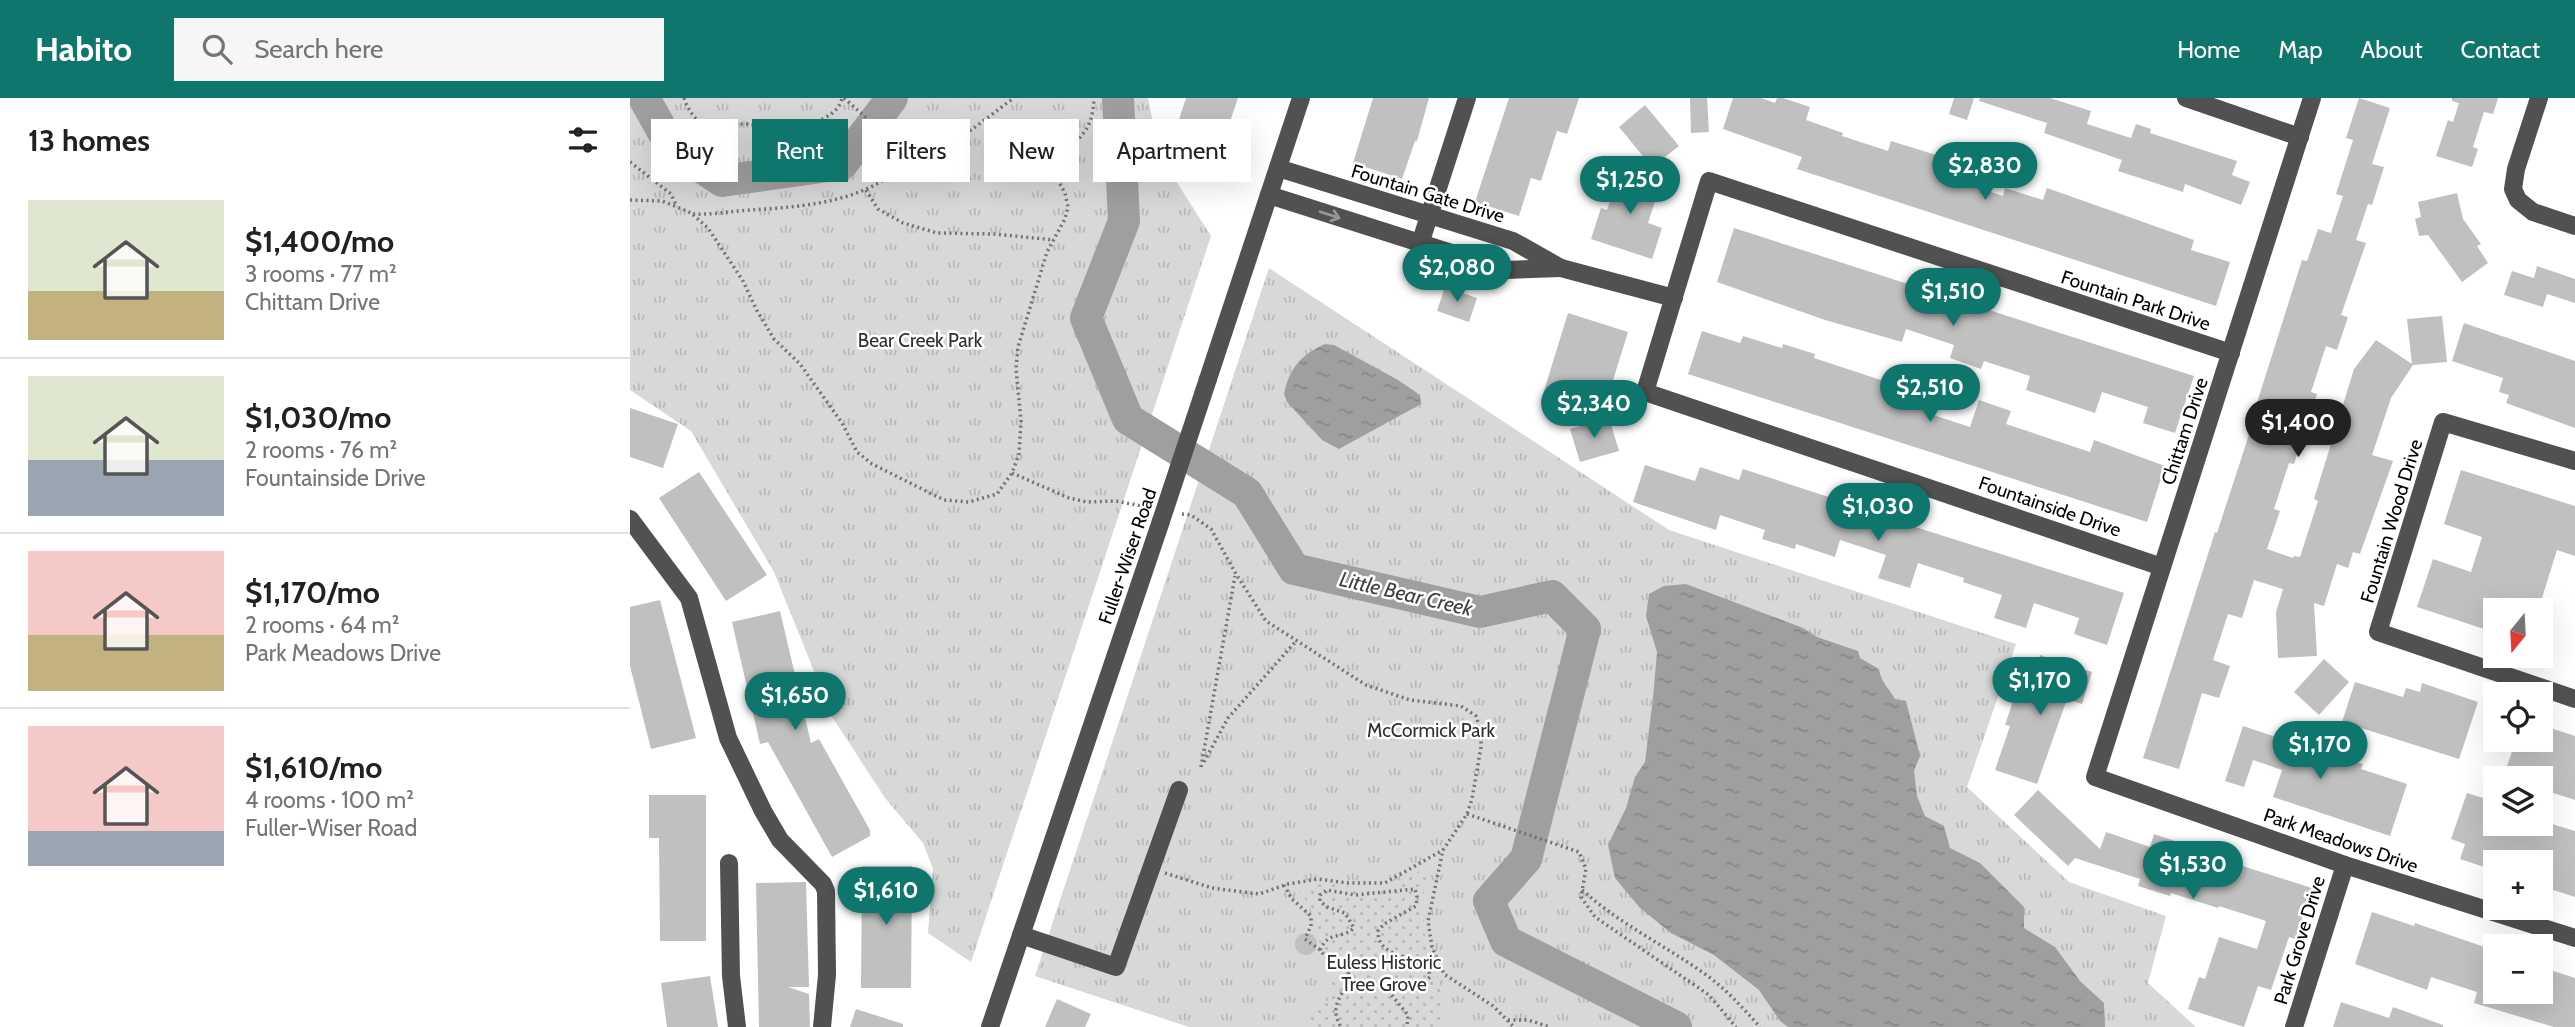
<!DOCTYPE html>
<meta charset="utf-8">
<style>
:root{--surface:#fff;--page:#f6f6f6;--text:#202124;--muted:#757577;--line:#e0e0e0;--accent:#0f766e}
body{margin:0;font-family:Cabin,sans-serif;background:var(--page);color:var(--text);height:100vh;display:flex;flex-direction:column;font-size:26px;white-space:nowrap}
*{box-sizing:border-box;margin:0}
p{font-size:23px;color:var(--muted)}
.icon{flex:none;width:38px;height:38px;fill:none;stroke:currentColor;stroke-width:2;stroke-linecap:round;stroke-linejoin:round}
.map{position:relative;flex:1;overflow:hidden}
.panel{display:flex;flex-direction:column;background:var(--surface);width:630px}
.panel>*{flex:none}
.top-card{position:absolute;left:21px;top:21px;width:665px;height:63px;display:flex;gap:14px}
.needle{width:46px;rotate:198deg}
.buttons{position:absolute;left:1853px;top:500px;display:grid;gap:14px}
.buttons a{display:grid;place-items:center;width:70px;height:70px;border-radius:0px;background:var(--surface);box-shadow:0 7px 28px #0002;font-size:35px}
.price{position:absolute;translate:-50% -60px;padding:0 16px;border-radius:24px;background:var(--accent);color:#fff;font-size:23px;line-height:46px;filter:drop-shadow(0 2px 4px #0008)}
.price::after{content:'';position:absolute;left:50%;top:42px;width:21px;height:16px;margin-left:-10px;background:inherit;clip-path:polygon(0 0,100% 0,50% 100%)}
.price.on{background:#222;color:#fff}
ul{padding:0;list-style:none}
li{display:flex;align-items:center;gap:21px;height:175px;padding:0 28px}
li+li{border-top:2px solid var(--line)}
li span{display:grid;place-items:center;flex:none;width:196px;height:140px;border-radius:0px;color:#555}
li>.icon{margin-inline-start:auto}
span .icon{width:84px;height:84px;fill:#fffc;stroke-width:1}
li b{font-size:30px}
h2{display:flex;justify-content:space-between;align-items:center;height:84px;padding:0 28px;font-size:30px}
.pill{padding:0 24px;border-radius:0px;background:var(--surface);box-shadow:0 7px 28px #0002;font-size:24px;line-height:63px}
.pill.on{background:var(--accent);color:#fff}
header{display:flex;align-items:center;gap:42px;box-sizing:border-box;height:98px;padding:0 35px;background:var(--accent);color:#fff}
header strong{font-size:33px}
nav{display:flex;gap:38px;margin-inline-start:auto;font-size:24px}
.search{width:490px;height:63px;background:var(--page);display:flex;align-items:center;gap:18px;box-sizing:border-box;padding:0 24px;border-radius:0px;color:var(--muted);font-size:26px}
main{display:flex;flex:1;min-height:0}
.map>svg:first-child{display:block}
.park{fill:url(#park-tufts)}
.garden{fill:url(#garden-dots)}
.water{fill:url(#water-ripples)}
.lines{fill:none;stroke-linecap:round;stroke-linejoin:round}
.river{stroke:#9f9f9f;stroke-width:32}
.building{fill:#c0c0c0}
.path{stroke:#737373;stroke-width:3.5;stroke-dasharray:2 3.5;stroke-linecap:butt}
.minor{stroke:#515151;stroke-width:18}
.minor-bridge{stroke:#515151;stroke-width:18}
.oneway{stroke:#979797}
.labels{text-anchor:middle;stroke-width:5;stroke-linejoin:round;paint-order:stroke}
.street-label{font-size:19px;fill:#000;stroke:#fff}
.park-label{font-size:19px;fill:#2f2f2f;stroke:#fff}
.water-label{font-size:21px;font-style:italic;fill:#404040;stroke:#fff}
</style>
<header>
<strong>Habito</strong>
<div class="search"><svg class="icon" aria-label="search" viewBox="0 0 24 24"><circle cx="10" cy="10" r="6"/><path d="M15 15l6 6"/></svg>Search here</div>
<nav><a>Home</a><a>Map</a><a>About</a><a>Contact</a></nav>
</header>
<main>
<section class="panel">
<h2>13 homes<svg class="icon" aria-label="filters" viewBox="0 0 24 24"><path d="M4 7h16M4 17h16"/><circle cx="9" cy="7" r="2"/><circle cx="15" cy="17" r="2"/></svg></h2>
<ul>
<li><span style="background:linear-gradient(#dfe7d0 65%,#c2b280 0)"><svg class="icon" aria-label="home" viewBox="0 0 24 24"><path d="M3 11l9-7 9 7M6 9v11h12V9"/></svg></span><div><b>$1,400/mo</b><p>3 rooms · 77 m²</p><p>Chittam Drive</p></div></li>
<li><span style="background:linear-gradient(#dfe7d0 60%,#9aa5b1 0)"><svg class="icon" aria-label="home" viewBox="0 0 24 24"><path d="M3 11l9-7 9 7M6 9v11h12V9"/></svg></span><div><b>$1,030/mo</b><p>2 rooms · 76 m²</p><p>Fountainside Drive</p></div></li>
<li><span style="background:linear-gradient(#f6c9c9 60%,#c2b280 0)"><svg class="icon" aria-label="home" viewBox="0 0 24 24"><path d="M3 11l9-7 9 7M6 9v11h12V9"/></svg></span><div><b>$1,170/mo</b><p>2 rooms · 64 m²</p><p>Park Meadows Drive</p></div></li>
<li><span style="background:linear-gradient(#f6c9c9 75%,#9aa5b1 0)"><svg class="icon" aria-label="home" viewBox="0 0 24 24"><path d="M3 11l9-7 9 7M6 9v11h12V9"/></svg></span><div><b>$1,610/mo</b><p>4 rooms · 100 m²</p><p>Fuller-Wiser Road</p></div></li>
</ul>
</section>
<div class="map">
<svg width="1945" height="929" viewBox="0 0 1945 929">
<defs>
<pattern id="park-tufts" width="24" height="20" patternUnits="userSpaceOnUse" patternTransform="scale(1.75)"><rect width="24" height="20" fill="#d8d8d8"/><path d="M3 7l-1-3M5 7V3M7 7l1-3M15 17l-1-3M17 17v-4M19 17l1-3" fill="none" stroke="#b8b8b8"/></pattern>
<pattern id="garden-dots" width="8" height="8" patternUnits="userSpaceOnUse" patternTransform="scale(1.75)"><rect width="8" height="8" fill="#d8d8d8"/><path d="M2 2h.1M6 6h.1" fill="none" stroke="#b8b8b8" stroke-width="1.8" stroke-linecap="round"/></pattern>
<pattern id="water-ripples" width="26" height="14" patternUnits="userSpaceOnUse" patternTransform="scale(1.75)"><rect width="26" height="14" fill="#9f9f9f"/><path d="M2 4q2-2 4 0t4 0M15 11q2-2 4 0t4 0" fill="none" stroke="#878787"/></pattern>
</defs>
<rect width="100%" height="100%" fill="#fff"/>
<g class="park">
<path d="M0,0H518L530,58L581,138L341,864L298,835L303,771L293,745L255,700L203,620L144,474L61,333L0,292Z"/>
<path d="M639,170L1039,432L1386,546L1337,689L1439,784L1536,818L1518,885L1566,929H559L405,878Z"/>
</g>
<path class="garden" d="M800,767L792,804L795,839L816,905L810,929H679L673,918L699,902L702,877L688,840L680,808L667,791L697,785L729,790L762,789Z"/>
<g class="water">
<path d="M695,246L704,247L768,282L790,297L791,306L709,351L692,342L657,304L654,296C659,270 671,257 695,246Z"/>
<path d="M1056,486L1173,530L1187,539L1228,553L1230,560L1249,571C1251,585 1259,590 1265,601L1276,603L1290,658L1284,673L1287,698L1295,718L1314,728L1320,750L1350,765L1394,809V830L1425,849L1450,883L1474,905L1475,929H1158L1150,923L1129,892L1084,857L1041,835L1010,810L985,780L978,747L996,710L1005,679L1015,664L1023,600L1027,554L1016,518L1019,496L1034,488Z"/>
</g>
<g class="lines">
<g class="river">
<path d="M14,0L42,50L92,83L212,66L262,0"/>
<path d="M488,0L494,123L456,220L498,321L617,395L664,471L850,514L922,498L955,531L896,761L859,803L876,843L1046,929"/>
</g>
</g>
<g class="building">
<path d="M556,0H608L592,47L546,31Z"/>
<path d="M743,0H799L787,43H785L772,81L723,65Z"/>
<path d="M879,0H949L937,36L927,33L911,83L901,80L889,118L845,104Z"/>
<path d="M1060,0H1077L1079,34L1061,35Z"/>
<path d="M1103,0H1131L1145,5L1147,0H1153L1180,9L1176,22L1213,35L1212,38L1258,53L1261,43L1332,65L1326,83L1373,98L1375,90L1413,102L1417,90L1564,142L1561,152L1600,164L1586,208L1167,71L1172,59L1093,31Z"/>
<path d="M1324,0H1344L1337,22L1319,16Z"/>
<path d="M1350,0H1420L1461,13L1457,26L1501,40L1506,26L1521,31L1520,35L1607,63L1602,77L1620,84L1611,107L1555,86L1553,94L1488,73L1492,62L1414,35L1417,25L1349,3Z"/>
<path d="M1729,0L1760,10L1742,66L1754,69L1742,107L1738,106L1726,142L1736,145L1711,217L1718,219L1707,252L1696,248L1681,294L1687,296L1664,366L1659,365L1644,411L1650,413L1637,451L1663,460L1664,458L1670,459L1688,403L1684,401L1724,271L1746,242L1782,266L1777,221L1812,218L1817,264L1783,267L1761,300L1742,357L1763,363L1730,456L1723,454L1718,470L1707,466L1694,508L1684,505L1687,558L1648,560L1646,514L1653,491L1624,482L1612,520L1598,516L1583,562L1600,568L1589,600L1572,595L1549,671L1513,660L1585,434L1587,435L1627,312L1625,311L1672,162L1677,163L1688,131L1701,135L1713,98L1706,96L1723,42L1716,40Z"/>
<path d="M1822,0H1868L1863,16L1854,14L1843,49L1848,51L1842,69L1806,58L1818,22L1823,24L1829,5L1822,3Z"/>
<path d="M1015,7L1049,48L1022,69L989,29Z"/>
<path d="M990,72L1031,85L1018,125L1032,130L1022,161L961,141L971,110L977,112Z"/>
<path d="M1827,95L1833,121L1851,146L1847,148L1858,165L1832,184L1798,137L1789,138L1785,121L1791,119L1788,104Z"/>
<path d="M1104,130L1564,278L1545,335L1513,325L1518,309L1472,294L1465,315L1396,292L1400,278L1354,263L1351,271L1320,260L1324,247L1276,231L1272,244L1195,222L1087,184Z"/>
<path d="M1907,168L1945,181V205L1917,196L1913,209L1874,197L1882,173L1904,180Z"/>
<path d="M815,189L847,200L839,224L807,213Z"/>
<path d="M938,215L998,234L980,292L956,285L950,306L913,296Z"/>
<path d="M1834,225L1945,263V330L1876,305L1879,297L1869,294L1873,280L1822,263Z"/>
<path d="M1072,233L1110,245L1113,238L1152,250L1153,246L1185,256L1184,260L1269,288L1272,279L1303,289L1294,314L1340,329L1349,302L1381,313L1376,326L1460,354L1464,342L1535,368L1517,424L1058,276Z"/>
<path d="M0,310L48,326L33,370L0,359Z"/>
<path d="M979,320L989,353L950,364L940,331Z"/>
<path d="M1015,367L1065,383L1070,369L1109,382L1113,371L1260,419V421L1494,495L1477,547L1444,536L1449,520L1404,505L1396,530L1364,520L1372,497L1333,484L1334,480L1288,465L1280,490L1248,480L1256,457L1210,442L1205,459L1166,446L1165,451L1132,441L1135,432L1090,417L1086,432L1003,404Z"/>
<path d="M1831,372L1945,408V458L1927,452L1908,513H1863L1857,532L1787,509L1803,461L1841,474L1852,439L1814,426Z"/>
<path d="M69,374L137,477L96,503L29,400Z"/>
<path d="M30,502L66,640L21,651L0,568V509Z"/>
<path d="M150,513L181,645L189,641L240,732V738L202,759L138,644L130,646L102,524Z"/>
<path d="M1410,557L1462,574L1452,606L1437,601L1407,686L1365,672L1380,628L1375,627L1386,594L1397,597Z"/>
<path d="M1694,561L1719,584L1689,617L1664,594Z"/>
<path d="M1725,584L1773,599L1776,590L1790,594L1792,585L1848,604L1829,661L1712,624Z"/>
<path d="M1911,627L1945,638V702L1914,692L1918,681H1898L1875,674L1886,642H1911Z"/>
<path d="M1613,628L1661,644L1663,640H1669L1687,646L1685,651L1733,666L1731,671L1777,686L1760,738L1643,699L1652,672L1623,662L1614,689L1595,683Z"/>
<path d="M1408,692L1470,751L1476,734L1520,749L1524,736L1604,763L1603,765L1682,790L1665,841L1659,839L1641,892L1628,888L1614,929L1558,911L1569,879L1575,881L1589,839L1627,851L1636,823L1589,808L1588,810L1541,795L1540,798L1508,788L1510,781L1445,760L1438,768L1384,717Z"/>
<path d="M1837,695L1866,704V726H1893L1909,732L1912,723L1945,733V799L1911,788V765H1866V773L1830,761L1835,746L1821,741Z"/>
<path d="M19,697H76V843H30L29,740H19Z"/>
<path d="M232,768H282L281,890H231Z"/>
<path d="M176,784L179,889H158L179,896L180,929H129L126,785Z"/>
<path d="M1742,814L1784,828L1785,825L1866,853V894H1911V869L1945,880V929H1924L1844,905L1847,894L1801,879L1797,892L1725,866Z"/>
<circle cx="676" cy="846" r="11"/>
<path d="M80,878L88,929H37L31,885Z"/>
<path d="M427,901L461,916L455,929H415Z"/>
<path d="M1711,904L1759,920L1763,909L1813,927V929H1703Z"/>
<path d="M226,911L273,926V929H220Z"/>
</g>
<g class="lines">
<g class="path">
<path d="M54,0C58,13 68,27 83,30C92,32 106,26 115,26C125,26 133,30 142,30C164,30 207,25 212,0"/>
<path d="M214,0L275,54"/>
<path d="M0,64L41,96L47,109"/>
<path d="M236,92L248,111L273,125L307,135L364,136L424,142"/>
<path d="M0,102L32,103L47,109L61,115L78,130L113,183L126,211L144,241L170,266L212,325L227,354L242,366L314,402L339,404L367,396L382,375L389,356L391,323L386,271L388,249L417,154L435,121L438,109L435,95L418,65C445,44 463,37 464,0"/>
<path d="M63,116C83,117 101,113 121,112C166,109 216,106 255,81C269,73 270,53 286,46C296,42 308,49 318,46C328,44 372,8 384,0"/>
<path d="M382,375L439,400L457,404L486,403L517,409"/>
<path d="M552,416L561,417L581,431L606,476L636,523L736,587L780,602L831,608L846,618L851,635V649L842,701L837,716L813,752L798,823L802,849L814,876L863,908L884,929"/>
<path d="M574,664L598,620L667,542"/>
<path d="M571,669L605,478"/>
<path d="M837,716L949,754L956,771L951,799L965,819L1079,897L1106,929"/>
<path d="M535,775L582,790L629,796L658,786L688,781L718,785H755L813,752"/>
<path d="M654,787L662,801L681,818V828L675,841L690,852L694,857L718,873C722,893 695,903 711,929"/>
<path d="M952,792C990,826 1034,847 1075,876C1096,891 1113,910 1130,929"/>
<path d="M690,852C699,832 711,842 724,830L715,815L697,809L690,803V797L697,792L725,797L785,791L787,799L786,808L754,826L748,833C747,859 781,856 799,872L800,879L790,888L764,883L760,895L778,917L777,929"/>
<path d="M878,922H898L920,929"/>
</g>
<g class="minor">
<path d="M1556,0L1670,39"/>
<path d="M1682,0L1465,679L1715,767L1945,840"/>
<path d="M1909,0L1886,71L1883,91L1888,102L1903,114L1945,128"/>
<path d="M648,70L883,143L931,170L1044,200"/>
<path d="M639,97L875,172L931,170"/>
<path d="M790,146L837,0"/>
<path d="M578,281L671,0"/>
<path d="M1945,363L1813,324L1748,534L1945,601"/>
<path d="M0,421L59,500L98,640L133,713L150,742L193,786L196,793L197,877L192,929"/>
<path d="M1532,469L1015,294L1079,83L1601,255"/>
<path d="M99,765L101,878L107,929"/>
<path d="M391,837L486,869L549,692"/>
<path d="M360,929L531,423"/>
<path d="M1664,929L1715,767"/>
</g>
<path class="minor-bridge" d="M531,423L578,281"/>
</g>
<defs><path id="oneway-shaft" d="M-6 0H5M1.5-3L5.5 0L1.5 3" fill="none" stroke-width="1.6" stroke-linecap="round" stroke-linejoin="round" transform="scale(1.75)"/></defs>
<use class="oneway" href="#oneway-shaft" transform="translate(700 117) rotate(18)"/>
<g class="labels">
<g class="street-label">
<text transform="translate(798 95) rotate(17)" y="7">Fountain Gate Drive</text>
<text transform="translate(1506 202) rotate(18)" y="7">Fountain Park Drive</text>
<text transform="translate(1554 333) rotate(-72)" y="7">Chittam Drive</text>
<text transform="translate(1420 408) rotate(19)" y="7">Fountainside Drive</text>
<text transform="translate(1761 423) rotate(-73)" y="7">Fountain Wood Drive</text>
<text transform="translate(497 458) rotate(-71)" y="7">Fuller-Wiser Road</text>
<text transform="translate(1711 742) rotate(19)" y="7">Park Meadows Drive</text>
<text transform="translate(1669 842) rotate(-73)" y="7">Park Grove Drive</text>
</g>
<g class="park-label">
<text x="290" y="249">Bear Creek Park</text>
<text x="801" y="639">McCormick Park</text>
<text x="754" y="871">Euless Historic<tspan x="754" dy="22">Tree Grove</tspan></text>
</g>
<g class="water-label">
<text transform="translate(776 496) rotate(13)" y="7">Little Bear Creek</text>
</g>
</g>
</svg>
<div class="buttons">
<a><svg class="needle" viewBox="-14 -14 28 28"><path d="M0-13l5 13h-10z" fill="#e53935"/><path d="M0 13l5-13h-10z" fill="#757577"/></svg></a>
<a><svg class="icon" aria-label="locate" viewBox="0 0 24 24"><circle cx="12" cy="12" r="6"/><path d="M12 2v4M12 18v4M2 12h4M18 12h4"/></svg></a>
<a><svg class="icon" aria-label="layers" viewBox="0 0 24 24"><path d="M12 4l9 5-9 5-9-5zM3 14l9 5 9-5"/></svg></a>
<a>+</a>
<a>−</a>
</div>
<b class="price" style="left:1355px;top:104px">$2,830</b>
<b class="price" style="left:1000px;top:118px">$1,250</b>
<b class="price" style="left:827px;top:206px">$2,080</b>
<b class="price" style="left:1323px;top:230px">$1,510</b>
<b class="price" style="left:1300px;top:326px">$2,510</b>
<b class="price" style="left:964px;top:342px">$2,340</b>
<b class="price on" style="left:1668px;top:361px">$1,400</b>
<b class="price" style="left:1248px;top:445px">$1,030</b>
<b class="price" style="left:1410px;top:619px">$1,170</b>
<b class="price" style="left:165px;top:634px">$1,650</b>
<b class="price" style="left:1690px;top:683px">$1,170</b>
<b class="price" style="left:1563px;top:803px">$1,530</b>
<b class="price" style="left:256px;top:829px">$1,610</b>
<div class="top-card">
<a class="pill">Buy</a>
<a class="pill on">Rent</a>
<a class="pill">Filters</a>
<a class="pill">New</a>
<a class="pill">Apartment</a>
</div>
</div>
</main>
